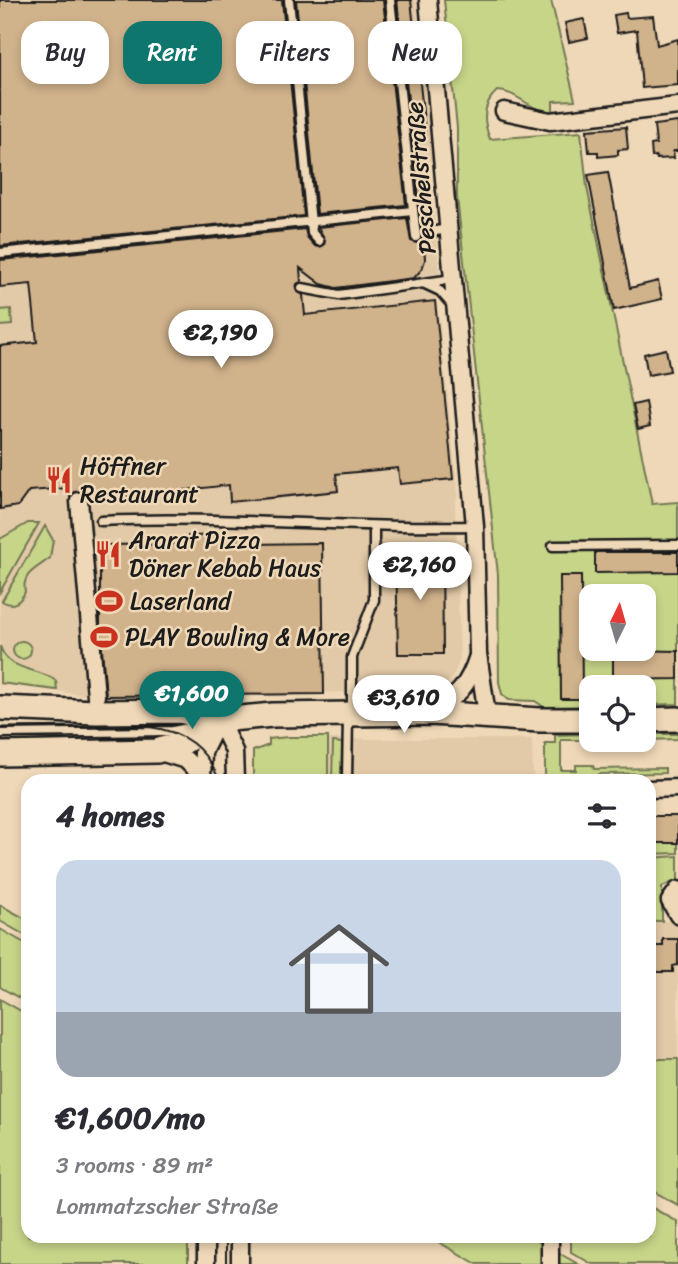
<!DOCTYPE html>
<meta charset="utf-8">
<style>
:root{--surface:#fff;--page:#f2f2f3;--text:#2b2b33;--muted:#7c7c81;--accent:#0f766e}
body{margin:0;font-family:Sriracha,sans-serif;background:var(--page);color:var(--text);height:100vh;display:flex;flex-direction:column;font-size:26px;white-space:nowrap}
*{box-sizing:border-box;margin:0}
p{font-size:23px;color:var(--muted)}
.icon{flex:none;width:38px;height:38px;fill:none;stroke:currentColor;stroke-width:2;stroke-linecap:round;stroke-linejoin:round}
.map{position:relative;flex:1;overflow:hidden}
.panel{position:absolute;left:21px;top:774px;width:635px;height:469px;display:flex;flex-direction:column;background:var(--surface);border-radius:21px;box-shadow:0 4px 10px #0003}
.panel>*{flex:none}
.top-card{position:absolute;left:21px;top:21px;width:637px;height:63px;display:flex;gap:14px}
.needle{width:46px;rotate:5deg}
.controls{position:absolute;left:579px;top:584px;display:grid;gap:14px}
.controls a{display:grid;place-items:center;width:77px;height:77px;border-radius:14px;background:var(--surface);box-shadow:0 4px 10px #0003;font-size:35px}
.price{position:absolute;translate:-50% -60px;padding:0 16px;border-radius:24px;background:#fff;color:#222;font-size:23px;line-height:46px;filter:drop-shadow(0 2px 4px #0008)}
.price::after{content:'';position:absolute;left:50%;top:42px;width:21px;height:16px;margin-left:-10px;background:inherit;clip-path:polygon(0 0,100% 0,50% 100%)}
.price.selected{background:var(--accent);color:#fff}
ul{padding:0;list-style:none}
li{display:grid;align-content:center;gap:14px;height:371px;padding:0 35px}
li span{display:grid;place-items:center;height:217px;border-radius:21px;color:#555}
li>.icon{margin-inline-start:auto}
span .icon{width:126px;height:126px;fill:#fffc;stroke-width:1}
li b{font-size:30px}
h2{display:flex;justify-content:space-between;align-items:center;height:84px;padding:0 35px;font-size:30px}
.pill{padding:0 24px;border-radius:21px;background:var(--surface);box-shadow:0 4px 10px #0003;font-size:24px;line-height:63px}
.pill.selected{background:var(--accent);color:#fff}
.map>svg:first-child{display:block}
.built{fill:#e2c9a7}
.green{fill:#c7d589;stroke:#727852;stroke-width:2;fill-rule:evenodd}
.building{fill:#d0b28b;stroke:#1c1c1c;stroke-width:2}
.lines{fill:none;stroke-linecap:round;stroke-linejoin:round}
.lane-casing{stroke:#1c1c1c;stroke-width:13}
.street-casing{stroke:#1c1c1c;stroke-width:21}
.secondary-casing{stroke:#1c1c1c;stroke-width:28}
.lane{stroke:#efd8b7;stroke-width:8}
.street{stroke:#efd8b7;stroke-width:16}
.secondary{stroke:#efd8b7;stroke-width:23}
.tram{stroke:#1c1c1c;stroke-width:2}
.labels{text-anchor:middle;stroke-width:5;stroke-linejoin:round;paint-order:stroke}
.street-label{font-size:24px;fill:#1c1c1c;stroke:#efd8b7}
.poi-label{font-size:24px;fill:#1c1c1c;stroke:#efd8b7;text-anchor:start}
</style>
<div class="map">
<svg width="678" height="1264" viewBox="0 0 678 1264">
<rect width="100%" height="100%" fill="#efd8b7"/>
<filter id="ink" filterUnits="userSpaceOnUse"><feTurbulence type="fractalNoise" baseFrequency=".0143" numOctaves="2"/><feDisplacementMap in="SourceGraphic" scale="14" xChannelSelector="R" yChannelSelector="G"/><feConvolveMatrix kernelMatrix="1 2 1 2 8 2 1 2 1" color-interpolation-filters="sRGB"/></filter>
<g filter="url(#ink)">
<g class="built">
<path d="M0,0H416L432,160L428,161L440,276L434,277L458,494L455,502L460,658L454,675L445,685L431,691H423L101,696L67,693L38,686L0,683Z"/>
<path d="M328,739H532L533,780H328Z"/>
<rect x="649" y="921" width="29" height="138"/>
</g>
<g class="green">
<path d="M444,0H551L575,100L553,101V113C531,112 518,91 497,91C482,104 483,122 490,139L581,132L587,187L652,504L678,502V704L644,705V688H592L591,706L544,707L535,701L509,700L502,694L499,682L498,575L457,197V128ZM592,597H644V649H592Z"/>
<path d="M11,309L12,325L0,326V310Z"/>
<path d="M28,523H39L0,592V539Z"/>
<path d="M45,526L53,540L50,558C38,568 21,573 25,592C20,602 13,608 2,601Z"/>
<circle cx="22" cy="650" r="9"/>
<path d="M0,646C8,672 38,667 56,681L57,690L0,683Z"/>
<path d="M591,734V740H561V770H576V765H593L594,769L665,768V773L599,774V780H545V743H555V735Z"/>
<path d="M644,734H678V739L644,740Z"/>
<path d="M288,737H328V780H253V751L269,745V739Z"/>
<path d="M333,742L342,743L341,780H332Z"/>
<path d="M649,843H678V853L649,854Z"/>
<path d="M678,856V880L662,887V921H649V858Z"/>
<path d="M0,905L28,920V937L0,921Z"/>
<path d="M0,929L28,945V1003L0,987Z"/>
<path d="M0,999L28,1015V1236H188V1264H0Z"/>
<path d="M649,1059H678V1205L649,1189Z"/>
<path d="M649,1206L678,1222V1264H592L571,1252V1236H649Z"/>
<path d="M428,1236H529L578,1264H477Z"/>
</g>
<g class="building">
<path d="M0,0H282L304,216L0,246Z"/>
<path d="M296,0H383L406,205L317,214Z"/>
<path d="M397,0H411L426,140L417,141L425,222H423L422,227Z"/>
<path d="M626,13L627,18L653,16L657,45L678,39V85L642,88L637,30L617,33L614,15Z"/>
<path d="M584,19L588,38L569,42L565,23Z"/>
<path d="M678,122V151H673L674,158L657,159L656,156L652,157L651,145L656,144L654,125Z"/>
<path d="M626,127L628,149L618,150V155L598,157V152H589L587,130Z"/>
<path d="M608,172L630,288L658,281L662,299L614,310L588,175Z"/>
<path d="M407,218L411,241L417,243L424,239L425,260L422,269L414,278L336,288L321,284L300,268L301,282L297,284L296,290L303,295L305,315L435,301L453,479L400,484L398,468L336,474L338,491L230,502L229,485L90,501L83,491L74,492L70,497L69,488L29,491L18,506L0,509V346L37,342L31,284L0,287V260L305,229L307,237L315,246L320,247L324,245L325,240L318,227Z"/>
<path d="M666,349L670,371L648,375L644,354Z"/>
<path d="M646,402L650,426L638,429L633,405Z"/>
<path d="M238,535V544L322,543L324,694L106,696L100,625V545L188,544V536Z"/>
<path d="M396,550H442L443,654H398Z"/>
<path d="M595,552H678V572L595,573Z"/>
<path d="M560,576H581L582,699H561Z"/>
<path d="M624,650L678,651V679L613,680V654H624Z"/>
<rect x="649" y="816" width="29" height="27"/>
<path d="M663,939H678V965L673,966V972H649V946H663Z"/>
</g>
<g class="lines">
<defs>
<g id="lane">
<path d="M289,0L312,233L319,241"/>
<path d="M390,0L416,237"/>
<path d="M424,233L448,229"/>
<path d="M0,253L413,211"/>
<path d="M425,284L440,291L453,306"/>
<path d="M302,288L339,295L453,279"/>
<path d="M101,521C225,515 350,529 475,526"/>
<path d="M553,546L678,545"/>
<path d="M352,711V657L374,600V526"/>
<path d="M0,733L173,731L193,727"/>
<path d="M347,780L348,717"/>
</g>
<g id="street">
<path d="M428,0L475,526L478,654L487,715"/>
<path d="M504,111L550,121L678,106"/>
<path d="M79,501L96,696"/>
<path d="M431,713C458,696 468,687 478,656"/>
<path d="M157,751L186,760L202,776"/>
<path d="M202,780L203,752L219,720L234,751L235,780"/>
<path d="M649,789L678,788"/>
<path d="M678,890L670,901L678,915"/>
<path d="M240,1236V1264"/>
<path d="M550,1236V1264"/>
<path d="M206,1264V1236"/>
</g>
<g id="secondary">
<path d="M0,708L96,712L180,711L219,720L273,715L431,713L540,720H592"/>
<path d="M644,720L678,719"/>
<path d="M0,754L157,751L184,742L219,720"/>
</g>
</defs>
<use href="#lane" class="lane-casing"/>
<use href="#street" class="street-casing"/>
<use href="#secondary" class="secondary-casing"/>
<use href="#lane" class="lane"/>
<use href="#street" class="street"/>
<use href="#secondary" class="secondary"/>
<g class="tram">
<path d="M0,729L149,727C184,731 206,748 219,780"/>
<path d="M226,1236V1264"/>
</g>
</g>
</g>
<defs>
<symbol id="restaurant-bare" viewBox="-9 -9 18 18"><path d="M-5-6h1v4h1v-4h1v4h1v-4h1v5L-1.5 .5V6h-2V.5L-5-1ZM5-6V6H3V1.5H1.5Q1.5-4 5-6Z" fill="#c8321e" stroke="#efd8b7" stroke-width="2.5" paint-order="stroke"/></symbol>
<symbol id="stadium-bare" viewBox="-9 -9 18 18"><path d="M0-5a6.5 5 0 1 0 0 10a6.5 5 0 1 0 0-10ZM-3.5-1.8h7v3.6h-7Z" fill="#c8321e" stroke="#efd8b7" stroke-width="2.5" paint-order="stroke"/></symbol>
</defs>
<g fill-rule="evenodd">
<use href="#restaurant-bare" x="40" y="461" width="38" height="38"/>
<use href="#restaurant-bare" x="89" y="535" width="38" height="38"/>
<use href="#stadium-bare" x="90" y="582" width="38" height="38"/>
<use href="#stadium-bare" x="85" y="618" width="38" height="38"/>
</g>
<g class="labels">
<g class="street-label">
<text transform="translate(421 178) rotate(-95)" y="8">Peschelstraße</text>
</g>
<g class="poi-label">
<text x="80" y="474">Höffner<tspan x="80" dy="28">Restaurant</tspan></text>
<text x="129" y="548">Ararat Pizza<tspan x="129" dy="28">Döner Kebab Haus</tspan></text>
<text x="130" y="609">Laserland</text>
<text x="125" y="645">PLAY Bowling &amp; More</text>
</g>
</g>
</svg>
<div class="controls">
<a><svg class="needle" viewBox="-14 -14 28 28"><path d="M0-13l5 13h-10z" fill="#e53935"/><path d="M0 13l5-13h-10z" fill="#7c7c81"/></svg></a>
<a><svg class="icon" aria-label="locate" viewBox="0 0 24 24"><circle cx="12" cy="12" r="6"/><path d="M12 2v4M12 18v4M2 12h4M18 12h4"/></svg></a>
</div>
<b class="price" style="left:221px;top:370px">€2,190</b>
<b class="price" style="left:420px;top:602px">€2,160</b>
<b class="price selected" style="left:192px;top:731px">€1,600</b>
<b class="price" style="left:404px;top:735px">€3,610</b>
<div class="top-card">
<a class="pill">Buy</a>
<a class="pill selected">Rent</a>
<a class="pill">Filters</a>
<a class="pill">New</a>
</div>
<section class="panel">
<h2>4 homes<svg class="icon" aria-label="filters" viewBox="0 0 24 24"><path d="M4 7h16M4 17h16"/><circle cx="9" cy="7" r="2"/><circle cx="15" cy="17" r="2"/></svg></h2>
<ul>
<li><span style="background:linear-gradient(#c9d6e8 70%,#9aa5b1 0)"><svg class="icon" aria-label="home" viewBox="0 0 24 24"><path d="M3 11l9-7 9 7M6 9v11h12V9"/></svg></span><div><b>€1,600/mo</b><p>3 rooms · 89 m²</p><p>Lommatzscher Straße</p></div></li>
</ul>
</section>
</div>
